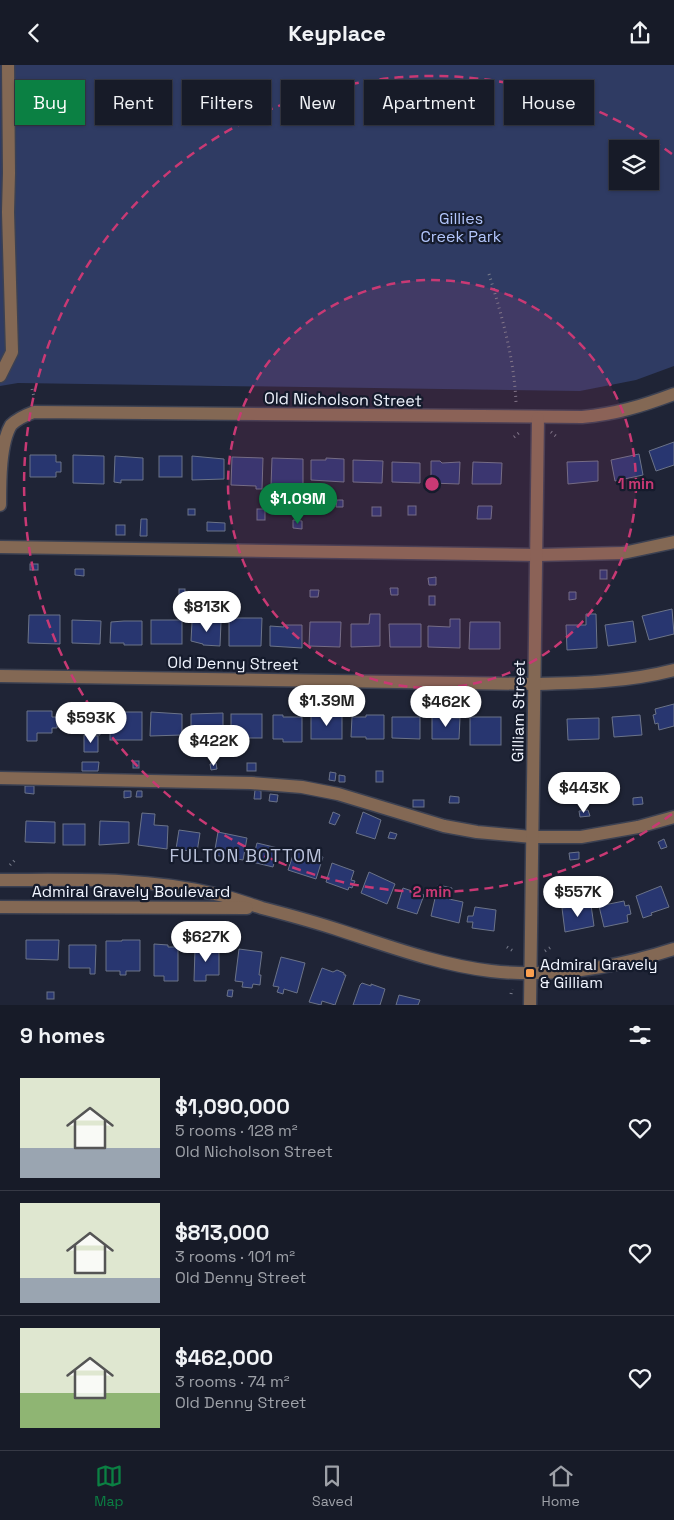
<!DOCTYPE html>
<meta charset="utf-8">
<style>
:root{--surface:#171b28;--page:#202430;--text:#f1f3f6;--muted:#9ea1a8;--line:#363945;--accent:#0b8043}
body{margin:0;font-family:"Space Grotesk",sans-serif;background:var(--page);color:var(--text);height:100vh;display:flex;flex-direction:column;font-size:19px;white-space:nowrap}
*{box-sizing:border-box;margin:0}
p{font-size:16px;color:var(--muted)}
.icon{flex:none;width:28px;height:28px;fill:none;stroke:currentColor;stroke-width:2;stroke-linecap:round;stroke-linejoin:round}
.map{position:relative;height:940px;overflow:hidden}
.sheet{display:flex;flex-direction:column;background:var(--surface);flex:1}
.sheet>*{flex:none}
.banner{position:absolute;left:15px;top:15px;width:645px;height:45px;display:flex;gap:10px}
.fabs{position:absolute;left:609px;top:75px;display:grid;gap:10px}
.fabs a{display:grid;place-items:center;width:50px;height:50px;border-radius:0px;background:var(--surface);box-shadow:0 1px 4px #0004,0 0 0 1px var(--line);font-size:25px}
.price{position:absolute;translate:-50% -42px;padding:0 11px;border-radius:18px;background:#fff;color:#222;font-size:16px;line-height:32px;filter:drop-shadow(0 1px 2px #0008)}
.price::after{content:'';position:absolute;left:50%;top:30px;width:15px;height:11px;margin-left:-8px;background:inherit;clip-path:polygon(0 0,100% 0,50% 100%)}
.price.selected{background:var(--accent);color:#fff}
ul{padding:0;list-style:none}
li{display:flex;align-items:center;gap:15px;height:125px;padding:0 20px}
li+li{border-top:1px solid var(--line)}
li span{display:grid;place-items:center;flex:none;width:140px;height:100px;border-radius:0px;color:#555}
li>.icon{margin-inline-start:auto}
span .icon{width:60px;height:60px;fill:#fffc;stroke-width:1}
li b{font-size:21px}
h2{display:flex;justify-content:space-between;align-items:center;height:60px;padding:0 20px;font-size:21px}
.pill{padding:0 18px;border-radius:0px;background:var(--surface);box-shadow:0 1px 4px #0004,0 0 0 1px var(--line);font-size:18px;line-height:45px}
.pill.selected{background:var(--accent);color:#fff}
header{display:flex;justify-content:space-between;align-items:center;height:65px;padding:0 20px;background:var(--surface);font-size:22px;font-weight:700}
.tab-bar{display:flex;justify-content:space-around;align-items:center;height:70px;border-top:1px solid var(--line);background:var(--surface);font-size:14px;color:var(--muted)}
.tab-bar a{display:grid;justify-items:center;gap:2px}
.tab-bar .selected{color:var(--accent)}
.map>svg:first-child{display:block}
.green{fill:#2f3b63;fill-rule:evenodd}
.building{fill:#283670;stroke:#6b7388}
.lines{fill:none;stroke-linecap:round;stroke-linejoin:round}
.minor-casing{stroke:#3c4152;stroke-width:15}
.path{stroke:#787c8b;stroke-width:3;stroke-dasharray:1 4;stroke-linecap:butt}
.minor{stroke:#836854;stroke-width:12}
.ring{fill:none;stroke:#c93974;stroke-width:2.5;stroke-dasharray:9 6}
.poi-dot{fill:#fa9f4f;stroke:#151b2c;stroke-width:2}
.labels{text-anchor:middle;stroke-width:4.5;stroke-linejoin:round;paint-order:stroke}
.park-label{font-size:16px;fill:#b3c6fc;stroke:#151b2c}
.street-label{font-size:16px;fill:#f1f5ff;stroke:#151b2c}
.poi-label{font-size:16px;fill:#f1f5ff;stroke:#151b2c;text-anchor:start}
.neighbourhood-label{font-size:18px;letter-spacing:1px;fill:#bcc4dc;stroke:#151b2c}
.centre{fill:#c93974;stroke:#151b2c;stroke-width:2.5}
.ring-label{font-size:15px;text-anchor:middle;font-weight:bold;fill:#c93974;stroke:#151b2c;stroke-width:4.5;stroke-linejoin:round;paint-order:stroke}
</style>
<header><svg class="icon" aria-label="back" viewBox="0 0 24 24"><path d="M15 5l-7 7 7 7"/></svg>Keyplace<svg class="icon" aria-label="share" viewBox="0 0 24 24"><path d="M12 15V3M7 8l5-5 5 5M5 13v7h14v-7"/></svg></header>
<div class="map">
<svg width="674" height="940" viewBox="0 0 674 940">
<rect width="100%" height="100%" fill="#1f2436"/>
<path class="green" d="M0,0H674V301L636,315L580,326L18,318L0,321ZM618,84H650V116H618Z"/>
<g class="building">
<path d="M674,377V400L656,406L649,386Z"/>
<path d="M639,389L643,410L615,416L611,395Z"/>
<path d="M30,390H56V397H61V407H56V412H30Z"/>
<path d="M73,390L104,391V419L73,418Z"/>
<path d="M115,391L143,393V415H121V418L114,417Z"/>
<rect x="159" y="391" width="23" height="21"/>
<path d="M192,391L224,394V414L192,415Z"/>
<path d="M232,392L263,393L262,424H256V421L231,420Z"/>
<path d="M272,393L303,394V421H271Z"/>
<path d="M326,393L344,394V417L311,415V395H326Z"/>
<path d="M353,395L383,396L382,418L353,417Z"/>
<path d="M431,396H440L442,398L460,397L459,419L431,418Z"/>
<path d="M598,396V416L568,419L567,397Z"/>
<path d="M392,397L420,398V418L392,417Z"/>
<path d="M473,397L502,398L501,419H472Z"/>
<path d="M337,435H343V442H336Z"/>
<rect x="408" y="441" width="8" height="9"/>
<path d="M478,441H492L491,454H477Z"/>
<rect x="372" y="442" width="9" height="9"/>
<rect x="188" y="444" width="7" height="6"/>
<rect x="257" y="444" width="8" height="11"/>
<path d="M141,454H147V471H140Z"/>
<path d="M293,455L302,456V464L293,463Z"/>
<path d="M207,457L225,458V466H207Z"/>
<rect x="116" y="460" width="9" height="10"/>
<rect x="30" y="499" width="8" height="6"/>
<path d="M75,504H84V511L75,510Z"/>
<rect x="600" y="505" width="7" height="9"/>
<path d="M436,512V520H429L428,513Z"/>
<path d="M390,523H398V530H391Z"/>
<rect x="179" y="524" width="6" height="7"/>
<path d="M310,525H319L318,532H310Z"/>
<path d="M569,527H576V534L569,535Z"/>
<rect x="429" y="531" width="6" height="9"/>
<path d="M672,544L674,569L649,575L642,551Z"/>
<path d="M370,549H380V581L351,582V559H369Z"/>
<path d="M586,549H596L597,583L567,585L566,560H586Z"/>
<path d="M29,550H60V579L28,578Z"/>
<path d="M229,553H262L261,581H229Z"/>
<path d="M450,554H460V583L428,582V561L450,562Z"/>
<path d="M72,555L101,556L100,579L72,578Z"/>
<rect x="151" y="555" width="31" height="24"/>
<path d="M124,556H142V580H124V578H110L111,557Z"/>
<path d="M633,556L636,577L608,581L605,560Z"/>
<path d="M192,557H221L220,581L203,580V579L191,576Z"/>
<path d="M310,557H341L340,582L309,581Z"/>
<path d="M470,557H500V584H469Z"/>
<path d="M389,559H421V582H390Z"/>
<path d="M284,560H302V583L270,581V561L284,562Z"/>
<path d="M674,639V661L659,665L658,658L655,659L653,650L656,649L655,644Z"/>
<path d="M27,646H52V652H57V663H52V668H37V676H27Z"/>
<rect x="110" y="647" width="32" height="28"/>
<path d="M151,647L182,649V670L150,671Z"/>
<path d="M71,648H100V670L71,668Z"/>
<path d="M223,648V686H209V676H191V649Z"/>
<rect x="231" y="649" width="31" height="24"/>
<path d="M273,650H283V652H302V677H283V674H273Z"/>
<rect x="311" y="650" width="31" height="24"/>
<path d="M366,650H384V674H366V672H351L352,652H366Z"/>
<path d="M640,650L642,670L614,672L612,652Z"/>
<path d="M392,652H420V674L392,673Z"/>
<path d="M432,652L460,653L459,674H432Z"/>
<rect x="470" y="652" width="31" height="28"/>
<path d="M599,653V674L568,675L567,654Z"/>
<path d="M84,670L98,671V687H84Z"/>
<rect x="133" y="696" width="6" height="7"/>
<path d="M82,697H99L98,706H82Z"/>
<path d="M216,698L217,704L211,705L210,699Z"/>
<rect x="247" y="698" width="9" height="8"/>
<rect x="376" y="706" width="7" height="11"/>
<path d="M330,707L336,708L335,716L329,715Z"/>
<path d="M339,710L345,711V717H339Z"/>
<path d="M25,721H34V729L25,728Z"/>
<path d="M255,725L261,726V734H254Z"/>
<path d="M124,726H131V732L124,733Z"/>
<path d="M137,726H142V732H136Z"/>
<path d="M270,729L278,730L277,737L269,736Z"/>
<path d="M450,731L459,732V738H449Z"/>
<path d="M642,732L643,739L633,740V733Z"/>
<rect x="413" y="735" width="11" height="7"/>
<path d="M588,745L590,751L580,752L579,746Z"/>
<path d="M333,747L340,750L335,760L329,758Z"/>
<path d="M363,747L381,755L375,774L356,768Z"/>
<path d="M142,748L155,749L154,760L168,761L167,784L138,780Z"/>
<path d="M26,756L55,757V778L25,777Z"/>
<path d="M100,756L129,757V778L99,780Z"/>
<rect x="63" y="759" width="22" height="21"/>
<path d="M179,765L200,768L197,787L176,784Z"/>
<path d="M218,767L247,773L243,795L214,790Z"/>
<path d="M390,767L397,769L395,774L388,773Z"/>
<path d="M664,774L667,782L661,784L658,777Z"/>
<path d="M257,778L278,783L273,802L252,797Z"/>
<path d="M295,784L323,792L316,814L288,805Z"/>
<path d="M579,787V794L570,795L569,788Z"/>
<path d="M332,798L354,806L351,815L355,816L352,823L349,822L348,825L326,817Z"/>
<path d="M369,807L395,819L387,839L361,828Z"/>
<path d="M438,820L452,823L449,834L463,837L459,858L431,851Z"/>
<path d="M661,821L669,842L651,848L652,850L643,853L636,831Z"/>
<path d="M403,823L424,830L417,849L397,843Z"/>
<path d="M624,836L625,841L629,840L631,849L627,850L628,857L604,862L599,841Z"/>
<path d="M591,840L594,861L565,867L562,843Z"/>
<path d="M475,842L496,845L494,866L472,863L473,857H467L468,851H473Z"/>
<path d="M26,875H59L58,895L26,894Z"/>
<path d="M122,875H140V906H126V910H120V906H106V876H122Z"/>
<path d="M154,879L168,880V882H177V884H178V916H164V911H154Z"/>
<path d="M69,880H96L95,909H90V903H69Z"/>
<path d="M205,881H219V910H206V916H194L195,884H205Z"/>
<path d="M239,884L262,887L259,910H261L260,920L253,919L252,923L242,922L243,917L235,916Z"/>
<path d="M281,892L305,898L297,928L284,924L283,929L277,927L279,922L273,921Z"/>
<path d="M322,903L333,907L337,905L344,908V910H346L335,940L322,936L321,940L309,937Z"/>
<path d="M362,918L371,921V919L385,924L380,940H353L360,920Z"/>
<path d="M228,925H233L232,932L227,931Z"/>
<rect x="47" y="927" width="7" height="7"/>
<path d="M399,930L420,935L418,940H396Z"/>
</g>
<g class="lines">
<defs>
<g id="minor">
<path d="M0,311L12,287L8,147L9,108L8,0"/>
<path d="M0,440C0,417 0,378 11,360C17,354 26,350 34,347L582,352C616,349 642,341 674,329"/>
<path d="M0,482L537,490L623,488L674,477"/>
<path d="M0,611L535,619C582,618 628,617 674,605"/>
<path d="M0,713L251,718L302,722L338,729L444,761L477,767L532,772H581L638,762L674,752"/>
<path d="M0,815C71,815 145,812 215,829C231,832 246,838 262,843C289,850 315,857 342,866C391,882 440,900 491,906C553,913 615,903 674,884"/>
<path d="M0,842L247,843"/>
<path d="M530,940L538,353"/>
</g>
</defs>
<use href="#minor" class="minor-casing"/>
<g class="path">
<path d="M489,209C502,251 514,293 516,337"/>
<path d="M32,324L34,332"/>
<path d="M551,367L558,373"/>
<path d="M514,372L520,367"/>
<path d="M10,800L15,795"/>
<path d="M507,882L513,886"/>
<path d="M545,886L551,882"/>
<path d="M511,929L512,924"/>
</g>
<use href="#minor" class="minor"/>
</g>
<circle cx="432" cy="419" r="204" fill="#c93974" fill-opacity=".12"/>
<g class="ring">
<circle cx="432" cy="419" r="204"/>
<path d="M672 749A408 408 0 1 1 672 89"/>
</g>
<rect class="poi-dot" x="525" y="903" width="10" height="10" rx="2.5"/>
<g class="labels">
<g class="park-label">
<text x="461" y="159">Gillies<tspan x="461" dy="18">Creek Park</tspan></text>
</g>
<g class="street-label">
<text transform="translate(343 334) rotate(1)" y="6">Old Nicholson Street</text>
<text transform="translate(233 598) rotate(1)" y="6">Old Denny Street</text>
<text transform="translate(518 646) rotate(-89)" y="6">Gilliam Street</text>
<text x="131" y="832">Admiral Gravely Boulevard</text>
</g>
<g class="poi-label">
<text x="540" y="905">Admiral Gravely<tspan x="540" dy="18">&amp; Gilliam</tspan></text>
</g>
<g class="neighbourhood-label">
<text x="246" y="797">FULTON BOTTOM</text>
</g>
</g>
<circle cx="432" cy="419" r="8" class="centre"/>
<g class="ring-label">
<text x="636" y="424">1 min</text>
<text x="432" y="832">2 min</text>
</g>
</svg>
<div class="fabs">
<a><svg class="icon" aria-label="layers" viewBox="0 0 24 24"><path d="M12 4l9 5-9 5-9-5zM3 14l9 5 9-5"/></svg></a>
</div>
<b class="price selected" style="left:298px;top:460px">$1.09M</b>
<b class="price" style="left:207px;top:568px">$813K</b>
<b class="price" style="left:327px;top:662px">$1.39M</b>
<b class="price" style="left:446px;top:663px">$462K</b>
<b class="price" style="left:91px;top:679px">$593K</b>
<b class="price" style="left:214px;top:702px">$422K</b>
<b class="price" style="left:584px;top:749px">$443K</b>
<b class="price" style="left:578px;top:853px">$557K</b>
<b class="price" style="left:206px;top:898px">$627K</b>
<div class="banner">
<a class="pill selected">Buy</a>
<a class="pill">Rent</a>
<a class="pill">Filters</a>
<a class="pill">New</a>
<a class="pill">Apartment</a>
<a class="pill">House</a>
</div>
</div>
<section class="sheet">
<h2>9 homes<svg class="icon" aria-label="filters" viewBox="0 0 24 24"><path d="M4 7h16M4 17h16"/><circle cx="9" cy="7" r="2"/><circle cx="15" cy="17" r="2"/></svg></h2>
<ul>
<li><span style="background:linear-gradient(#dfe7d0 70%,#9aa5b1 0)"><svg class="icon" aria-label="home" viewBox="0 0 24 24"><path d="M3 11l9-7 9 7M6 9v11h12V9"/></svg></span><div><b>$1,090,000</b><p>5 rooms · 128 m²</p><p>Old Nicholson Street</p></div><svg class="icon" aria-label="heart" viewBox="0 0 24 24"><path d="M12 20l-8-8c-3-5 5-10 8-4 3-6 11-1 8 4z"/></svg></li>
<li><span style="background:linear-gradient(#dfe7d0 75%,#9aa5b1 0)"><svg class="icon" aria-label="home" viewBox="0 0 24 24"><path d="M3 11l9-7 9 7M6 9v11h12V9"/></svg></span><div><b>$813,000</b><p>3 rooms · 101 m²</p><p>Old Denny Street</p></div><svg class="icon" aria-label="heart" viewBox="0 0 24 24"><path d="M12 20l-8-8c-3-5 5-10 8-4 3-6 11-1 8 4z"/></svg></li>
<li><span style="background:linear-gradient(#dfe7d0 65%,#8fb573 0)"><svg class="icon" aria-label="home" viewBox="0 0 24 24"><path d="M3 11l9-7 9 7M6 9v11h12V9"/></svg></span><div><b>$462,000</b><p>3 rooms · 74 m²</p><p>Old Denny Street</p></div><svg class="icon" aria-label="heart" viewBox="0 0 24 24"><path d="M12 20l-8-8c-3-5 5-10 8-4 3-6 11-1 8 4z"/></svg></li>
</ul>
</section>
<nav class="tab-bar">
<a class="selected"><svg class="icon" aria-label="map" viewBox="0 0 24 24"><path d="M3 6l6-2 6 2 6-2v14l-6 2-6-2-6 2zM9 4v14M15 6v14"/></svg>Map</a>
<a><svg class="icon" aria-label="saved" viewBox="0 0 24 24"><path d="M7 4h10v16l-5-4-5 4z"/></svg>Saved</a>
<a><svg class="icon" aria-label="home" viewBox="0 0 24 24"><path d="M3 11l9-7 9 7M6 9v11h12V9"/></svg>Home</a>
</nav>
